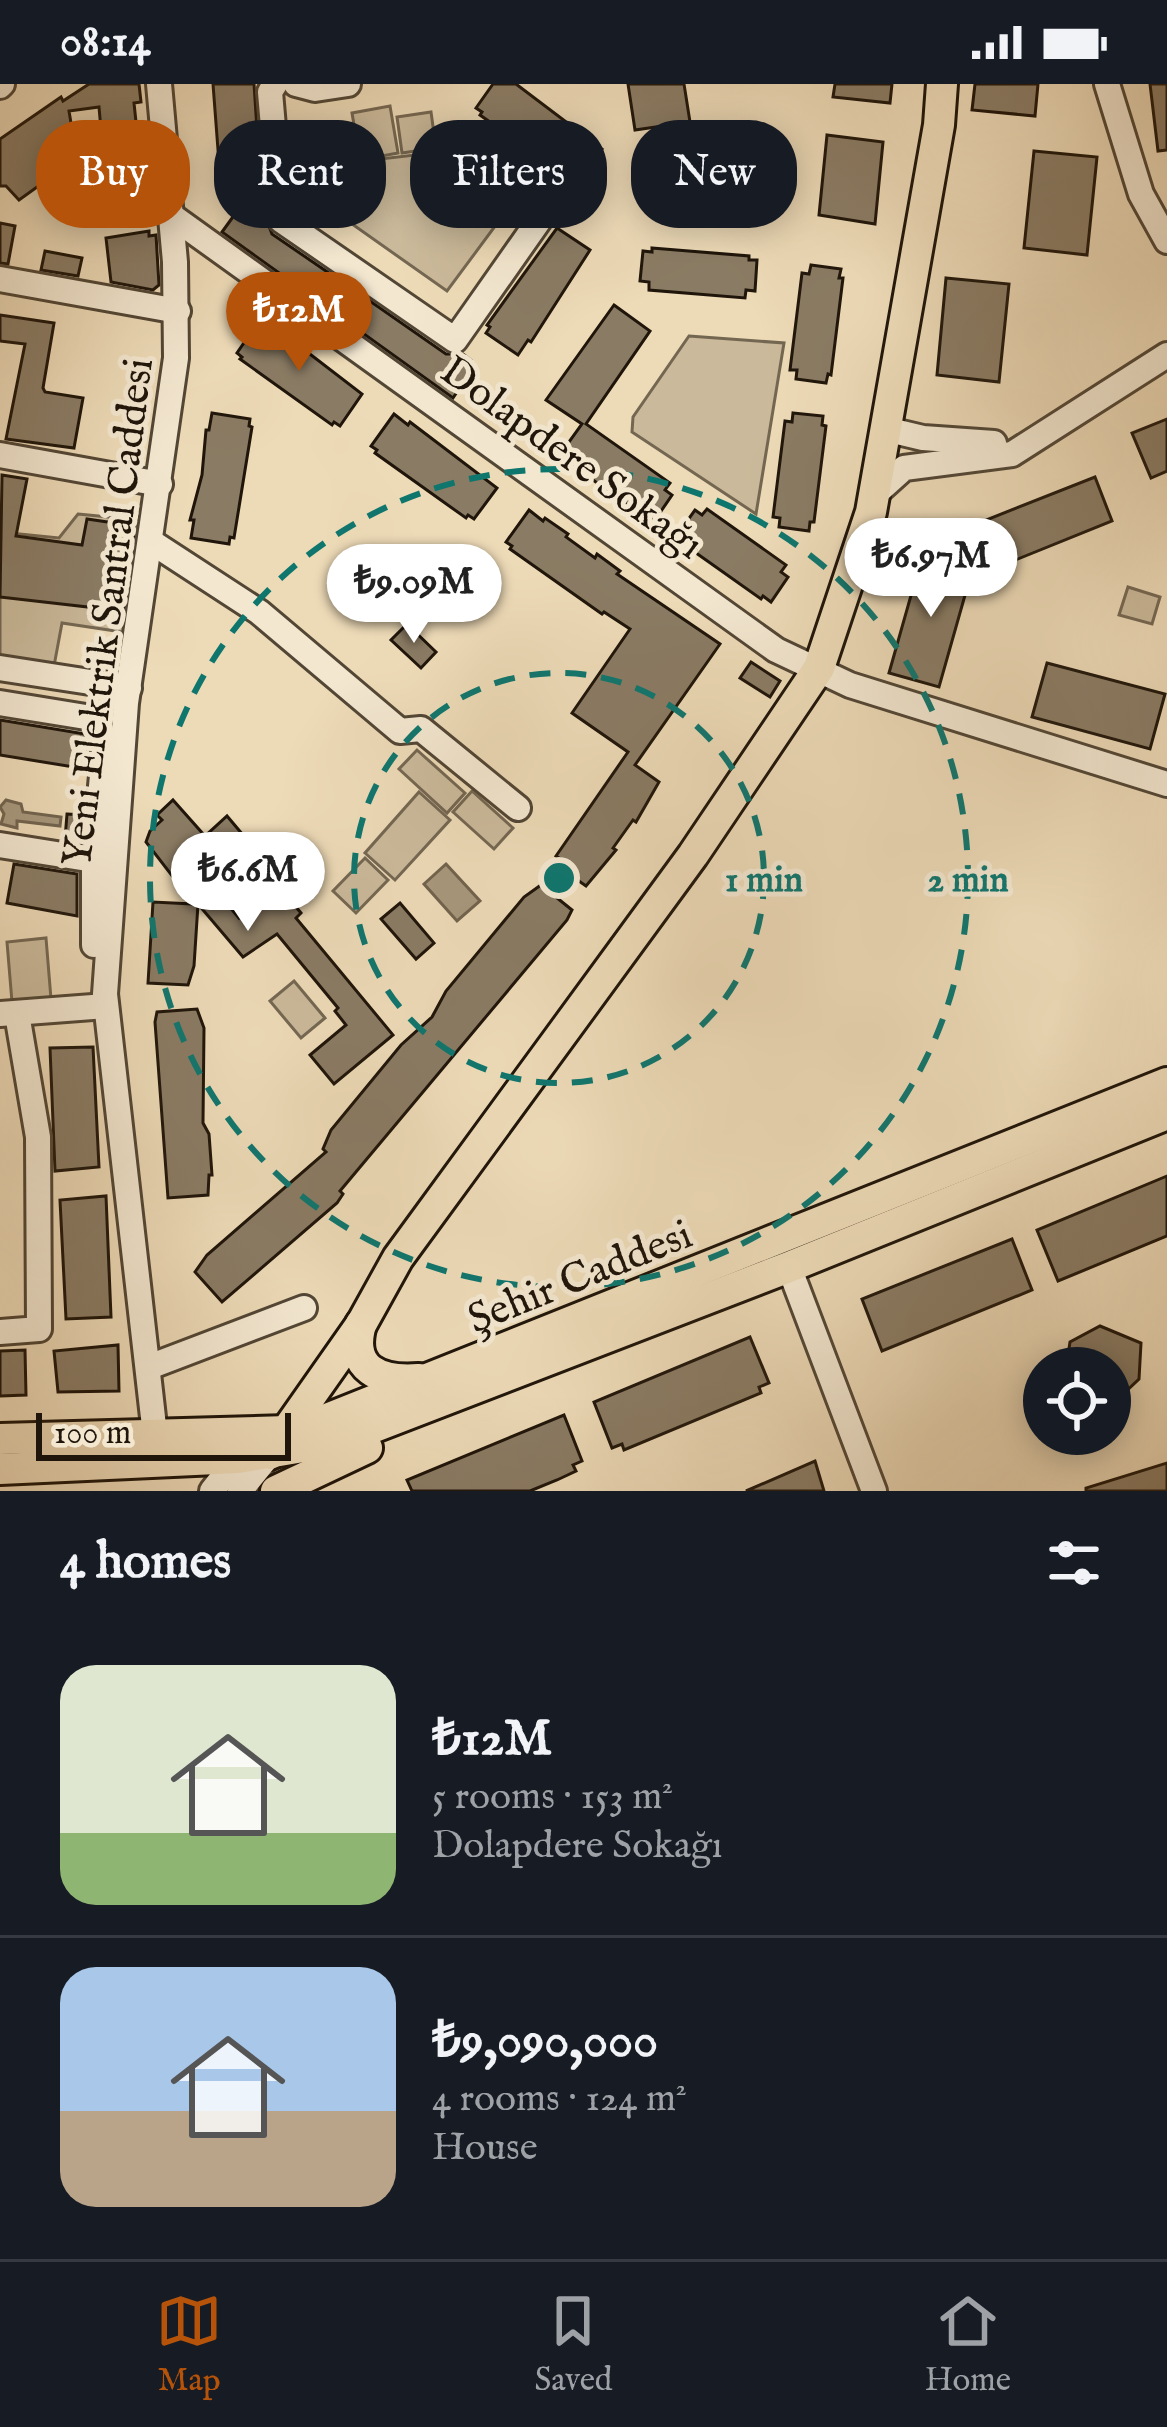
<!DOCTYPE html>
<meta charset="utf-8">
<style>
:root{--surface:#171b24;--page:#20242c;--text:#f1f3f6;--muted:#9ea1a6;--line:#363941;--accent:#b45309}
body{margin:0;font-family:"IM FELL English",serif;background:var(--page);color:var(--text);height:100vh;display:flex;flex-direction:column;font-size:45px;white-space:nowrap}
*{box-sizing:border-box;margin:0}
p{font-size:39px;color:var(--muted)}
.icon{flex:none;width:66px;height:66px;fill:none;stroke:currentColor;stroke-width:2;stroke-linecap:round;stroke-linejoin:round}
.map{position:relative;height:1407px;overflow:hidden}
.details{display:flex;flex-direction:column;background:var(--surface);flex:1}
.details>*{flex:none}
.banner{position:absolute;left:36px;top:36px;width:1095px;height:108px;display:flex;gap:24px}
.buttons{position:absolute;left:1023px;top:1263px;display:grid;gap:24px}
.buttons a{display:grid;place-items:center;width:108px;height:108px;border-radius:50%;background:var(--surface);box-shadow:0 6px 30px #0003;font-size:60px}
.scale{position:absolute;left:36px;bottom:30px;width:255px;box-sizing:border-box;padding-left:12px;border:6px solid #1f150a;border-top:0;font-size:33px;line-height:42px;white-space:nowrap;color:#1f150a;-webkit-text-stroke:9px #f3e7d0;paint-order:stroke}
.price{position:absolute;translate:-50% -102px;padding:0 27px;border-radius:42px;background:#fff;color:#222;font-size:39px;line-height:78px;filter:drop-shadow(0 3px 6px #0008)}
.price::after{content:'';position:absolute;left:50%;top:72px;width:36px;height:27px;margin-left:-18px;background:inherit;clip-path:polygon(0 0,100% 0,50% 100%)}
.price.current{background:var(--accent);color:#fff}
ul{padding:0;list-style:none}
li{display:flex;align-items:center;gap:36px;height:300px;padding:0 60px}
li+li{border-top:3px solid var(--line)}
li span{display:grid;place-items:center;flex:none;width:336px;height:240px;border-radius:36px;color:#555}
li>.icon{margin-inline-start:auto}
span .icon{width:144px;height:144px;fill:#fffc;stroke-width:1}
li b{font-size:51px}
h2{display:flex;justify-content:space-between;align-items:center;height:144px;padding:0 60px;font-size:51px}
.pill{padding:0 42px;border-radius:48px;background:var(--surface);box-shadow:0 6px 30px #0003;font-size:42px;line-height:108px}
.pill.current{background:var(--accent);color:#fff}
.status{display:flex;justify-content:space-between;align-items:center;height:84px;padding:0 60px;background:var(--surface);direction:ltr}
.status svg{height:33px;fill:currentColor}
.menu{display:flex;justify-content:space-around;align-items:center;height:168px;border-top:3px solid var(--line);background:var(--surface);font-size:33px;color:var(--muted)}
.menu a{display:grid;justify-items:center;gap:6px}
.menu .current{color:var(--accent)}
.map>svg:first-child{display:block}
.green{fill:#cab99a;stroke:#746752;stroke-width:3}
.water{fill:#a7977c;stroke:#71634e;stroke-width:3}
.building{fill:#8a7b64;stroke:#1f150a;stroke-width:3}
.lines{fill:none;stroke-linecap:round;stroke-linejoin:round}
.minor-casing{stroke:#524635;stroke-width:30}
.major-casing{stroke:#1f150a;stroke-width:36}
.minor{stroke:#f3e7d0;stroke-width:24}
.major{stroke:#eddab7;stroke-width:30}
.ring{fill:none;stroke:#0f766e;stroke-width:6;stroke-dasharray:21 15}
.labels{text-anchor:middle;stroke-width:10;stroke-linejoin:round;paint-order:stroke}
.street-label{font-size:42px;fill:#1f150a;stroke:#f3e7d0}
.centre{fill:#0f766e;stroke:#f3e7d0;stroke-width:6}
.ring-label{font-size:36px;text-anchor:middle;font-weight:bold;fill:#0f766e;stroke:#f3e7d0;stroke-width:10;stroke-linejoin:round;paint-order:stroke}
</style>
<div class="status"><b>08:14</b><svg viewBox="0 0 49 12"><path d="M0 12V9h3v3zM5 12V6h3v6zM10 12V3h3v9zM15 12V0h3v12zM26 1h20v11H26zM47 4h2v5h-2z"/></svg></div>
<div class="map">
<svg width="1167" height="1407" viewBox="0 0 1167 1407">
<rect width="100%" height="100%" fill="#eddab7"/>
<filter id="stains"><feTurbulence type="fractalNoise" baseFrequency=".00167" numOctaves="4"/><feColorMatrix values="0 0 0 0 .2 0 0 0 0 .09 0 0 0 0 .02 0 0 0 .5 -.17"/></filter>
<radialGradient id="worn" r=".72"><stop offset=".6" stop-color="#630" stop-opacity="0"/><stop offset="1" stop-color="#630" stop-opacity=".3"/></radialGradient>
<g class="green">
<path d="M390,22L398,69L360,76L352,29Z"/>
<path d="M431,28L436,64L402,69L397,33Z"/>
<path d="M432,69L507,126L447,207L335,128L328,81Z"/>
<path d="M689,252L784,259L756,430L632,348L633,333Z"/>
<path d="M78,430L139,436L147,443L129,549L62,539L54,582L0,573V448L59,454Z"/>
<path d="M1128,503L1160,513L1152,540L1119,531Z"/>
<path d="M417,666L465,709L447,729L399,685Z"/>
<path d="M472,707L513,744L494,765L453,728Z"/>
<path d="M419,708L450,736L395,796L365,769Z"/>
<path d="M365,774L388,796L356,829L333,807Z"/>
<path d="M46,854L51,915L12,918L7,858Z"/>
<path d="M294,897L325,934L301,954L270,917Z"/>
</g>
<g class="water">
<path d="M6,716L21,720L23,728L61,733L60,742L17,737V744L1,740L4,730L0,723Z"/>
<path d="M446,780L480,817L457,837L424,800Z"/>
</g>
<g class="building">
<path d="M89,0H139L141,18L134,19L140,76L104,80L99,23L69,27L74,57L83,70L19,116L6,102H0V55L61,13L63,17Z"/>
<path d="M213,0H254L259,76L219,79Z"/>
<path d="M493,0H516L602,65L580,97L574,93L572,96L480,31L482,28L476,24Z"/>
<path d="M628,0H684L690,38L635,46Z"/>
<path d="M835,0H892L890,19L833,13Z"/>
<path d="M975,0H1038L1035,32L972,26Z"/>
<path d="M1150,0H1167V66L1158,67Z"/>
<path d="M827,51L883,58L875,140L819,131Z"/>
<path d="M707,64L786,77L780,129L699,119Z"/>
<path d="M1034,67L1097,73L1087,171L1024,164Z"/>
<path d="M243,119L264,129L272,150L342,198L325,222L222,148Z"/>
<path d="M0,139L15,142L8,180L0,179Z"/>
<path d="M557,144L590,166L531,258L528,256L518,271L486,249L490,243L487,241Z"/>
<path d="M149,147V152L156,151L159,201L153,206L111,198L106,154Z"/>
<path d="M652,164L749,172V176H757L755,207L746,206L745,214L649,206V198L640,197L643,167L652,168Z"/>
<path d="M45,167L82,174L78,192L41,186Z"/>
<path d="M811,181L841,185L839,194H843L831,291L828,290L826,299L796,295L797,286H790L802,189L809,190Z"/>
<path d="M946,194L1009,200L999,298L937,291Z"/>
<path d="M367,215L446,270H463L471,276L469,279L474,283L453,314L350,240Z"/>
<path d="M614,221L650,247L586,340L670,399L665,406L672,411L655,436L648,430L645,434L567,377L569,374L561,369L582,340L546,316Z"/>
<path d="M0,231L54,239L43,304L45,308L83,314L74,364L6,355L25,260L0,257Z"/>
<path d="M259,237L274,247L276,244L362,310L340,342L334,338L332,341L240,275L242,273L237,269Z"/>
<path d="M212,329L250,335L249,342L252,343L234,454L230,453L229,460L191,454L194,436H190L202,391L206,346H209Z"/>
<path d="M793,329L823,332L822,341L826,342L814,438H810L809,447L779,443L780,434L773,433L785,337L792,338Z"/>
<path d="M394,330L408,341L410,338L497,404L474,435L468,431L466,434L375,369L377,366L371,362Z"/>
<path d="M1167,335V387L1151,394L1132,349Z"/>
<path d="M2,391L27,395L16,452L82,461L87,435L135,442L123,527L0,513Z"/>
<path d="M1095,393L1112,437L1003,481L986,436Z"/>
<path d="M707,425L786,481L781,488L788,493L771,518L763,512L761,515L682,459L685,456L677,451L695,426L702,431Z"/>
<path d="M529,426L543,437L545,434L568,450L566,453L595,474L597,470L620,487L617,490L720,560L635,681L659,698L636,738L633,736L613,764L616,766L586,802L555,780L559,774L556,772L628,668L572,629L630,545L604,528L602,530L510,465L512,462L506,458Z"/>
<path d="M923,469L973,483L939,603L889,589Z"/>
<path d="M407,540L436,568L421,584L391,556Z"/>
<path d="M751,578L780,597L770,613L740,594Z"/>
<path d="M1047,579L1165,610L1150,665L1032,633Z"/>
<path d="M0,636L85,650L86,685L0,671Z"/>
<path d="M173,716L205,752L227,732L243,751L204,792L239,834L260,816L252,807L270,792L301,829L296,834L393,951L334,1000L310,971L346,941L335,927L338,924L277,850L243,873L198,820L194,882L188,901L148,899L153,818L194,820L146,758L150,747L162,736L157,731Z"/>
<path d="M67,730L82,731L79,757L65,755Z"/>
<path d="M14,780L77,790V832L7,819Z"/>
<path d="M541,801L572,826L567,836L340,1107L343,1110L337,1119L222,1218L195,1188L207,1171L326,1068L323,1065L331,1046L401,961L432,933L446,907L524,813Z"/>
<path d="M400,819L434,859L416,875L381,835Z"/>
<path d="M197,925L204,944L203,1039L209,1050L212,1091H209L208,1111L168,1114L155,938L157,928Z"/>
<path d="M93,963L99,1083L55,1087L50,964Z"/>
<path d="M1167,1092V1152L1058,1197L1037,1146Z"/>
<path d="M106,1112L111,1233L66,1235L60,1116Z"/>
<path d="M1012,1155L1032,1206L882,1267L862,1215Z"/>
<path d="M1100,1242L1141,1259L1139,1295L1120,1313H1110V1284H1066L1070,1258Z"/>
<path d="M750,1253L769,1299L759,1303L761,1309L624,1366L622,1360L612,1364L594,1318Z"/>
<path d="M118,1261L119,1307L58,1308L54,1267Z"/>
<path d="M25,1266L26,1311L0,1312V1267Z"/>
<path d="M564,1331L582,1377L573,1381L576,1387L557,1396L530,1407H412L407,1396Z"/>
<path d="M815,1377L824,1407H746Z"/>
<path d="M1167,1379V1407H1086V1404Z"/>
</g>
<g class="lines">
<defs>
<g id="minor">
<path d="M275,0L270,8L281,136L455,256L547,125"/>
<path d="M296,0L315,5L348,0"/>
<path d="M1107,0L1141,110L1167,157"/>
<path d="M0,2L2,0"/>
<path d="M169,130L776,566L850,601L1167,700"/>
<path d="M0,195L178,227"/>
<path d="M885,345L923,354L994,359"/>
<path d="M0,371L160,400"/>
<path d="M874,411L904,384L1012,370L1167,271"/>
<path d="M150,457L259,528L400,647L421,645L518,724"/>
<path d="M0,584L129,604"/>
<path d="M0,619L98,635L105,660L94,776V861"/>
<path d="M0,761L94,776"/>
<path d="M0,930L106,922"/>
<path d="M789,1183L874,1407"/>
<path d="M0,1248L39,1245L38,1053L17,930"/>
<path d="M149,1283L304,1224"/>
<path d="M155,1351L105,910L126,619L176,274L175,178L159,0"/>
<path d="M212,1407L238,1374"/>
<path d="M240,1407L270,1370"/>
</g>
<g id="major">
<path d="M361,1240C348,1286 380,1298 419,1295"/>
<path d="M0,1355L288,1347L327,1335L1167,999"/>
<path d="M270,1370L362,1239L398,1174L693,771L819,584L871,428L939,41L942,0"/>
<path d="M0,1385L238,1374L338,1357L789,1183L1167,1030"/>
<path d="M276,1407L367,1364"/>
</g>
</defs>
<use href="#minor" class="minor-casing"/>
<use href="#major" class="major-casing"/>
<use href="#minor" class="minor"/>
<use href="#major" class="major"/>
</g>
<g class="ring">
<circle cx="559" cy="794" r="205"/>
<circle cx="559" cy="794" r="409"/>
</g>
<g class="labels">
<g class="street-label">
<text transform="translate(573 372) rotate(36)" y="15">Dolapdere Sokağı</text>
<text transform="translate(106 528) rotate(-83)" y="15">Yeni Elektrik Santral Caddesi</text>
<text transform="translate(579 1191) rotate(-22)" y="15">Şehir Caddesi</text>
</g>
</g>
<circle cx="559" cy="794" r="18" class="centre"/>
<g class="ring-label">
<text x="764" y="807">1 min</text>
<text x="968" y="807">2 min</text>
</g>
<rect width="100%" height="100%" filter="url(#stains)"/>
<rect width="100%" height="100%" fill="url(#worn)"/>
</svg>
<div class="buttons">
<a><svg class="icon" aria-label="locate" viewBox="0 0 24 24"><circle cx="12" cy="12" r="6"/><path d="M12 2v4M12 18v4M2 12h4M18 12h4"/></svg></a>
</div>
<div class="scale">100 m</div>
<b class="price current" style="left:299px;top:290px">₺12M</b>
<b class="price" style="left:931px;top:536px">₺6.97M</b>
<b class="price" style="left:414px;top:562px">₺9.09M</b>
<b class="price" style="left:248px;top:850px">₺6.6M</b>
<div class="banner">
<a class="pill current">Buy</a>
<a class="pill">Rent</a>
<a class="pill">Filters</a>
<a class="pill">New</a>
</div>
</div>
<section class="details">
<h2>4 homes<svg class="icon" aria-label="filters" viewBox="0 0 24 24"><path d="M4 7h16M4 17h16"/><circle cx="9" cy="7" r="2"/><circle cx="15" cy="17" r="2"/></svg></h2>
<ul>
<li><span style="background:linear-gradient(#dfe7d0 70%,#8fb573 0)"><svg class="icon" aria-label="home" viewBox="0 0 24 24"><path d="M3 11l9-7 9 7M6 9v11h12V9"/></svg></span><div><b>₺12M</b><p>5 rooms · 153 m²</p><p>Dolapdere Sokağı</p></div></li>
<li><span style="background:linear-gradient(#a9c7e8 60%,#b9a48a 0)"><svg class="icon" aria-label="home" viewBox="0 0 24 24"><path d="M3 11l9-7 9 7M6 9v11h12V9"/></svg></span><div><b>₺9,090,000</b><p>4 rooms · 124 m²</p><p>House</p></div></li>
</ul>
</section>
<nav class="menu">
<a class="current"><svg class="icon" aria-label="map" viewBox="0 0 24 24"><path d="M3 6l6-2 6 2 6-2v14l-6 2-6-2-6 2zM9 4v14M15 6v14"/></svg>Map</a>
<a><svg class="icon" aria-label="saved" viewBox="0 0 24 24"><path d="M7 4h10v16l-5-4-5 4z"/></svg>Saved</a>
<a><svg class="icon" aria-label="home" viewBox="0 0 24 24"><path d="M3 11l9-7 9 7M6 9v11h12V9"/></svg>Home</a>
</nav>
